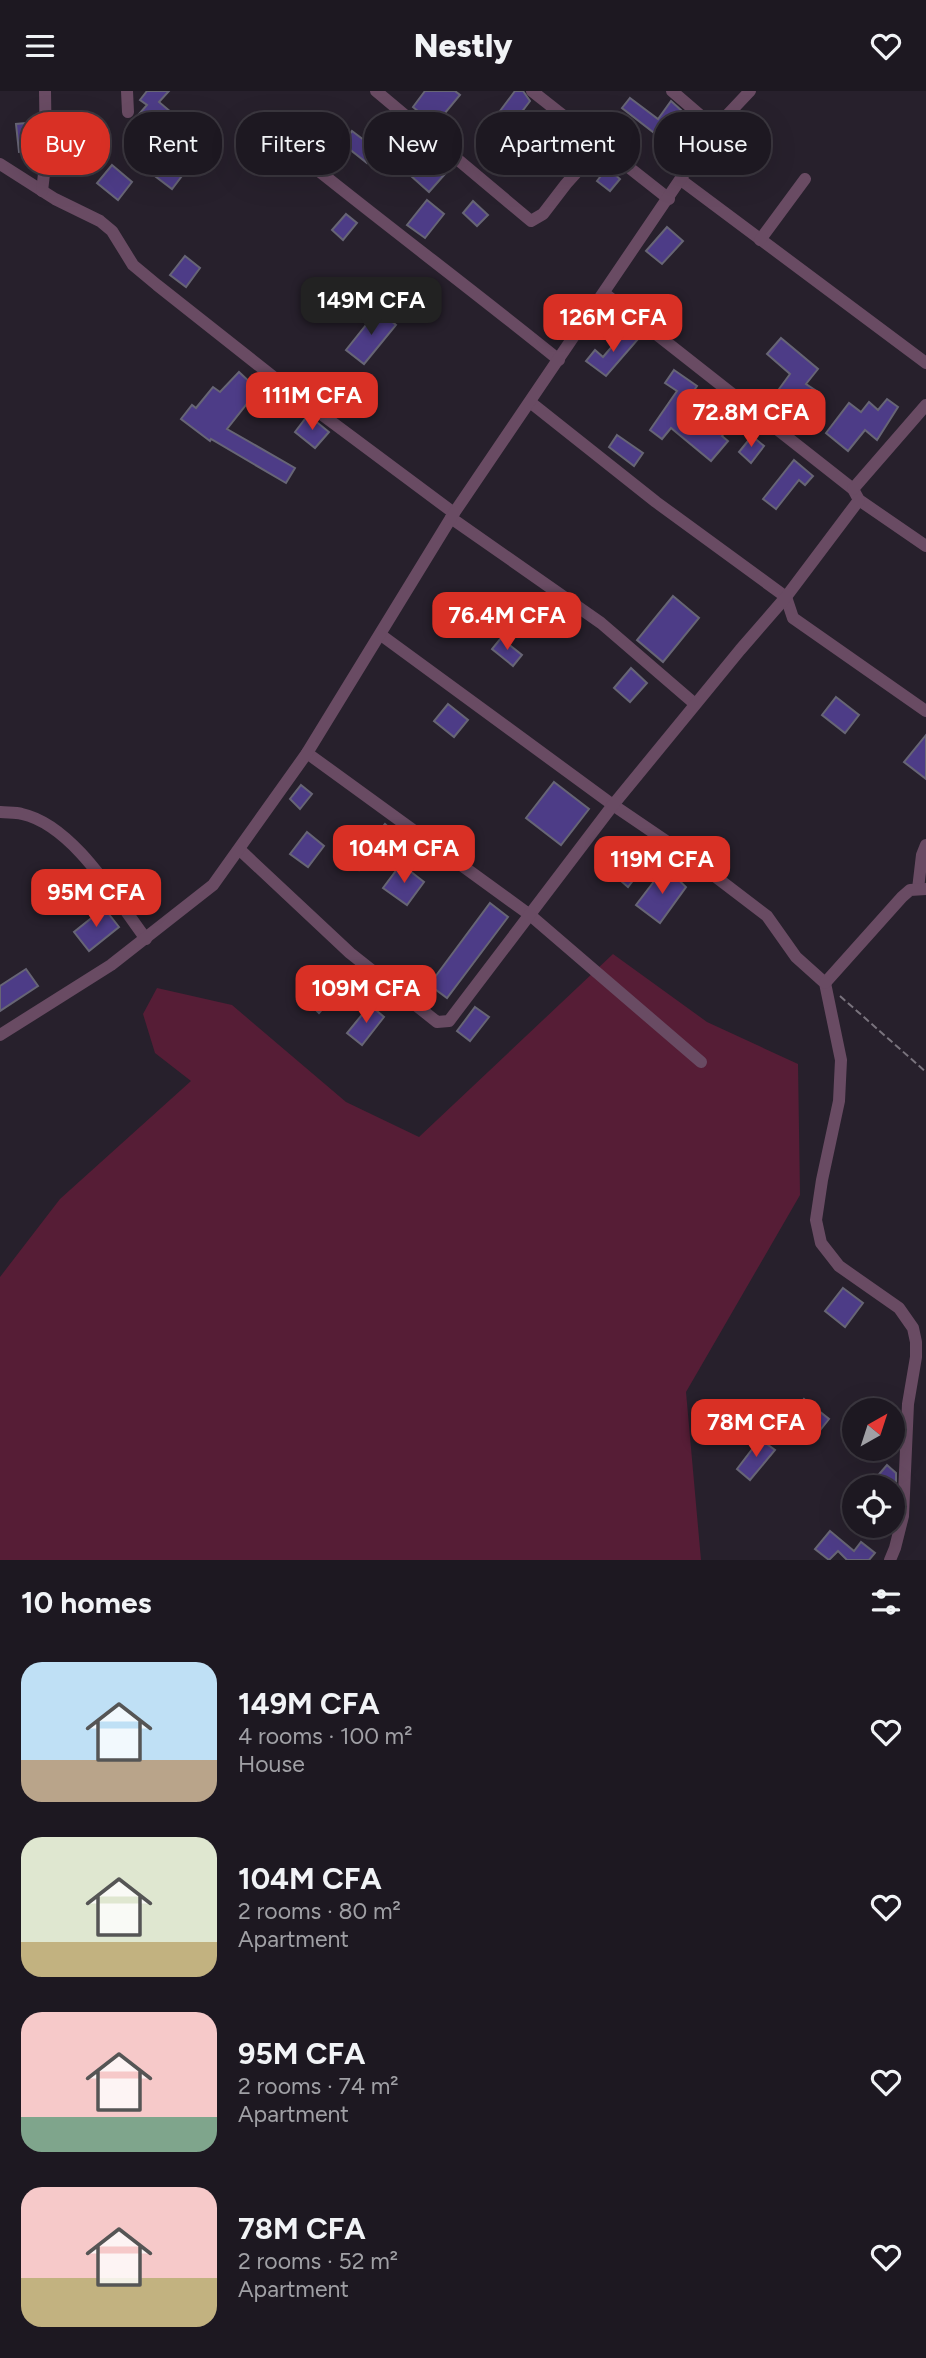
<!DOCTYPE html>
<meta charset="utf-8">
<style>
:root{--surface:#1d1821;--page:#2a252e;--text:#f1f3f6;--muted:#a0a0a5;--line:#3b373f;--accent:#d93025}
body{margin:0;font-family:Figtree,sans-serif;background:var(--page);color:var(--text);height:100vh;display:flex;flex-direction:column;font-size:26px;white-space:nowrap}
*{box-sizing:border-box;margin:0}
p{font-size:23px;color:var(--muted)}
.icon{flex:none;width:38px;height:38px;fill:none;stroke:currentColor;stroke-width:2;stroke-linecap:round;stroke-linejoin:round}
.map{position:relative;height:1469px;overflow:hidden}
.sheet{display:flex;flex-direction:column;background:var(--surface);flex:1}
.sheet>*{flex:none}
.hud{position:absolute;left:21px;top:21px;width:886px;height:63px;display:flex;gap:14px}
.needle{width:46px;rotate:39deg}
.tools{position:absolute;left:842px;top:1307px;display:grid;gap:14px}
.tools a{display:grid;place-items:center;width:63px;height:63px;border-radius:50%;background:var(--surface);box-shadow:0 7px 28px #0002,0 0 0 2px var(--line);font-size:35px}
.price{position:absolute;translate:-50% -60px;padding:0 16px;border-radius:14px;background:var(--accent);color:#fff;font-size:23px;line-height:46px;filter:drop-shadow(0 2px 4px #0008)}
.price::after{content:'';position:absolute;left:50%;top:42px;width:21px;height:16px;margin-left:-10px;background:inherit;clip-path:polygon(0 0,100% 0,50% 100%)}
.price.current{background:#222;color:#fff}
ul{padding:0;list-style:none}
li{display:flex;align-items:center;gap:21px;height:175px;padding:0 21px}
li span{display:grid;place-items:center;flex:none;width:196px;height:140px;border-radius:21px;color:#555}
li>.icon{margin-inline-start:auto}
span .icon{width:84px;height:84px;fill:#fffc;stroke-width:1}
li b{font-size:30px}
h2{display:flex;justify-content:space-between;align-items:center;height:84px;padding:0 21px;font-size:30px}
.tag{padding:0 24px;border-radius:28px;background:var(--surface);box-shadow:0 7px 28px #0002,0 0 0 2px var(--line);font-size:24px;line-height:63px}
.tag.current{background:var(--accent);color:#fff}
header{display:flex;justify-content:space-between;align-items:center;height:91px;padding:0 21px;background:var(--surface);font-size:32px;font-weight:800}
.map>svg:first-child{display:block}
.green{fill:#561d36}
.building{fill:#4d3c87;stroke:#676575;stroke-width:2}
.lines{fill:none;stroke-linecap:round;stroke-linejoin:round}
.path{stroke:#79737d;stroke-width:2;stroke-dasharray:7 3.5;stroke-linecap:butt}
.minor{stroke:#694b63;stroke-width:12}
</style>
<header><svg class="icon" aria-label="menu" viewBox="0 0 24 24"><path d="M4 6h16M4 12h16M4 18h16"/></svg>Nestly<svg class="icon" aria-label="heart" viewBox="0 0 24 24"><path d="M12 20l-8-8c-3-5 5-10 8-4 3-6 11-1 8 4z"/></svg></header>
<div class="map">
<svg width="926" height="1469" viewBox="0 0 926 1469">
<rect width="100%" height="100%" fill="#27202c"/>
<path class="green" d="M613,863L707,931L798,973L800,1104L686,1301L701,1469H0V1186L60,1108L191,990L155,962L143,923L157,897L232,914L346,1011L419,1046Z"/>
<g class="building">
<path d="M147,0H169L159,11L184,32L177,40L162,28L149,44L133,30L147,14L140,9Z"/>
<path d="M425,0H455L460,4L435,34L413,16Z"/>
<path d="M515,0H523L530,10L508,39L494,28Z"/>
<path d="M630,7L658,28L671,10L682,20L662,48L622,17Z"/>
<path d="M37,31V59L19,61L16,33Z"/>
<path d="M352,40L377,59L367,72L343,53Z"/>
<path d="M250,47L267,62L260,71L242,57Z"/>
<path d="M424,52L452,75L429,101L402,77Z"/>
<path d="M163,58L188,77L172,98L147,79Z"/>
<path d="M112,74L132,91L118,109L97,92Z"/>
<path d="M607,77L620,88L610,100L597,90Z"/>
<path d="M427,109L444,123L425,147L407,134Z"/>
<path d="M473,110L488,124L477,135L463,122Z"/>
<path d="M346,123L357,132L343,149L332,139Z"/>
<path d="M667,136L683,150L662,173L646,160Z"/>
<path d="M185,165L200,177L186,196L170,184Z"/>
<path d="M378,219L396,234L364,273L346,259Z"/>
<path d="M627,238L638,248L606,285L586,270L595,259L603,266Z"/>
<path d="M781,247L818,278L806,293L818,301L800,325L774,305L790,283L767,263Z"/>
<path d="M674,279L697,295L686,311L711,331L725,314L738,325L722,345L728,350L711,370L671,337L662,348L650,339L677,300L665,292Z"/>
<path d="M239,281L267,307L254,321L246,314L227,338L295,377L286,392L211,348L210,350L181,328L192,314L196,317L213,296L220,301Z"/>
<path d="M887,308L898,316L877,349L865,339L848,360L826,342L849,312L861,321L869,311L878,319Z"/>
<path d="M308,324L329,341L315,357L295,341Z"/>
<path d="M617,344L643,362L634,375L609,356Z"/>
<path d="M752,345L764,355L751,372L739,361Z"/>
<path d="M794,369L813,385L805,394L799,389L776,418L763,408Z"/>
<path d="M673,505L699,527L663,571L637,549Z"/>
<path d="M501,547L522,564L513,575L492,558Z"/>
<path d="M631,577L647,592L630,611L614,597Z"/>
<path d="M836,606L859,624L845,642L822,624Z"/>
<path d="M448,613L468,629L454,646L434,630Z"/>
<path d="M926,644V688L904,671Z"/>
<path d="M554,691L589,718L561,754L526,727Z"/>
<path d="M301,694L312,703L300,718L290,708Z"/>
<path d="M385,733L392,739L359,779L352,773Z"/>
<path d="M307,741L324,755L308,776L290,763Z"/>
<path d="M619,761L641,779L628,796L606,777Z"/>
<path d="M401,773L424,791L407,814L383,797Z"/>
<path d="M665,776L686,796L660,832L636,814Z"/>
<path d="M490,812L508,826L447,907L424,890L429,882L435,886Z"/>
<path d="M104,817L119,836L89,860L74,841Z"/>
<path d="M340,877L348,883L336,898L338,900L319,922L310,913Z"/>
<path d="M26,878L38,895L0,920V895Z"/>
<path d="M370,914L384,926L362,954L347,942Z"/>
<path d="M475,916L489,926L470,950L457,940Z"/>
<path d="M843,1197L863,1212L845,1236L825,1220Z"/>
<path d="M804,1308L829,1328L817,1343L792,1323Z"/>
<path d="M760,1348L775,1359L750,1389L737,1378Z"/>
<path d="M887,1374L896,1382V1391L891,1396H868Z"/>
<path d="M830,1440L854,1460L861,1451L875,1462L869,1469H847L838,1460L829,1469L815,1458Z"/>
</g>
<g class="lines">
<path class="path" d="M840,905L926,981"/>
<g class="minor">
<path d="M127,0L128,21"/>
<path d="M376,0L531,130L543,123L566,93L601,54"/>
<path d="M532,0L669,108"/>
<path d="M672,0L715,37"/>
<path d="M257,30C356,112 459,188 559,269"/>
<path d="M0,73L55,108L100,130L112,140L133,174L157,194L305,311L454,422"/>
<path d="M681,89L926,272"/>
<path d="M42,100L46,66L45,0"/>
<path d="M760,149L805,88"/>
<path d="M604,202L853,398L859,409L926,455"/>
<path d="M530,311L656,411L786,506L793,527L926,620"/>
<path d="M853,398L926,314"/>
<path d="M451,427L601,532L695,613"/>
<path d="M381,544L613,714L691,767L767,825L796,866L825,892L841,969L839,1010L822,1089L816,1129L821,1152L839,1175L899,1217L913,1237L916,1251V1266L908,1313L903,1425L895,1457L890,1469"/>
<path d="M307,662L530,824L701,971"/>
<path d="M0,721C7,722 15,721 22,723C73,734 116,808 146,848"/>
<path d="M240,759L350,862L437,931L449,930L613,714L740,559L786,506L859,409"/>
<path d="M918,798L922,764L926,754"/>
<path d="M825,892L902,806L910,799L926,798"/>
<path d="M0,944L111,874L213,794L307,662L454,422L715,37L750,0"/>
</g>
</g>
</svg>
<div class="tools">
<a><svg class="needle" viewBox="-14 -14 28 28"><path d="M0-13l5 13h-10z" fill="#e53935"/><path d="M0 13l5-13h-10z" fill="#a0a0a5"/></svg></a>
<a><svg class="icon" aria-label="locate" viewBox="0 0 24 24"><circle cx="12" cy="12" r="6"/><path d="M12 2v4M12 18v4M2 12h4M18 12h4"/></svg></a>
</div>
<b class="price current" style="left:371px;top:246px">149M CFA</b>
<b class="price" style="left:613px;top:263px">126M CFA</b>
<b class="price" style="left:312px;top:341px">111M CFA</b>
<b class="price" style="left:751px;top:358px">72.8M CFA</b>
<b class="price" style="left:507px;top:561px">76.4M CFA</b>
<b class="price" style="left:404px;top:794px">104M CFA</b>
<b class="price" style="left:662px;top:805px">119M CFA</b>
<b class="price" style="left:96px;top:838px">95M CFA</b>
<b class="price" style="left:366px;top:934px">109M CFA</b>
<b class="price" style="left:756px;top:1368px">78M CFA</b>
<div class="hud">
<a class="tag current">Buy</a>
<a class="tag">Rent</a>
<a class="tag">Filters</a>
<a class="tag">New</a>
<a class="tag">Apartment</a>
<a class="tag">House</a>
</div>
</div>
<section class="sheet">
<h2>10 homes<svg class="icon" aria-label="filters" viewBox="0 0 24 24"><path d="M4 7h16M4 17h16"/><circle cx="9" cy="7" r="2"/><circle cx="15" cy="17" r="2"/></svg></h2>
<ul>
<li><span style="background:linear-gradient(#bfe0f5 70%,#b9a48a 0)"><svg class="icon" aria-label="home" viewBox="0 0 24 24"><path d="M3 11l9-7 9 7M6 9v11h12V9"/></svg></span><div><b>149M CFA</b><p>4 rooms · 100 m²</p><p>House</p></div><svg class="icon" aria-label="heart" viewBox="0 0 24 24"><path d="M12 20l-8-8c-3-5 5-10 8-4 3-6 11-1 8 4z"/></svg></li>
<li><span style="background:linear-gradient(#dfe7d0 75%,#c2b280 0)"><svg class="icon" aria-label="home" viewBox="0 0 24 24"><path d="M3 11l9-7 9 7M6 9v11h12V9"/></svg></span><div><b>104M CFA</b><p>2 rooms · 80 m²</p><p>Apartment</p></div><svg class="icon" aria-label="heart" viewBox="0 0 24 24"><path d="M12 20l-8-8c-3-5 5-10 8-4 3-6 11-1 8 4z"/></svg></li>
<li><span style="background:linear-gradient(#f6c9c9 75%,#7fa58c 0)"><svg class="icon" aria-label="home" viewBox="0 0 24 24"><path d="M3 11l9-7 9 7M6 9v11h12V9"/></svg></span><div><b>95M CFA</b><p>2 rooms · 74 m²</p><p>Apartment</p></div><svg class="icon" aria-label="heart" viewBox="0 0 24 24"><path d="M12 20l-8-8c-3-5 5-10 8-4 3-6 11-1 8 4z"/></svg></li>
<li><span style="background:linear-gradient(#f6c9c9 65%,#c2b280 0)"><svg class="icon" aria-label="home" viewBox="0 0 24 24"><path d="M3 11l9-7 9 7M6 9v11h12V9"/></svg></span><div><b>78M CFA</b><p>2 rooms · 52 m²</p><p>Apartment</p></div><svg class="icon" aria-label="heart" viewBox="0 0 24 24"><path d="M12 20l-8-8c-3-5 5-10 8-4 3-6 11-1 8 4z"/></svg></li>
</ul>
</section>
